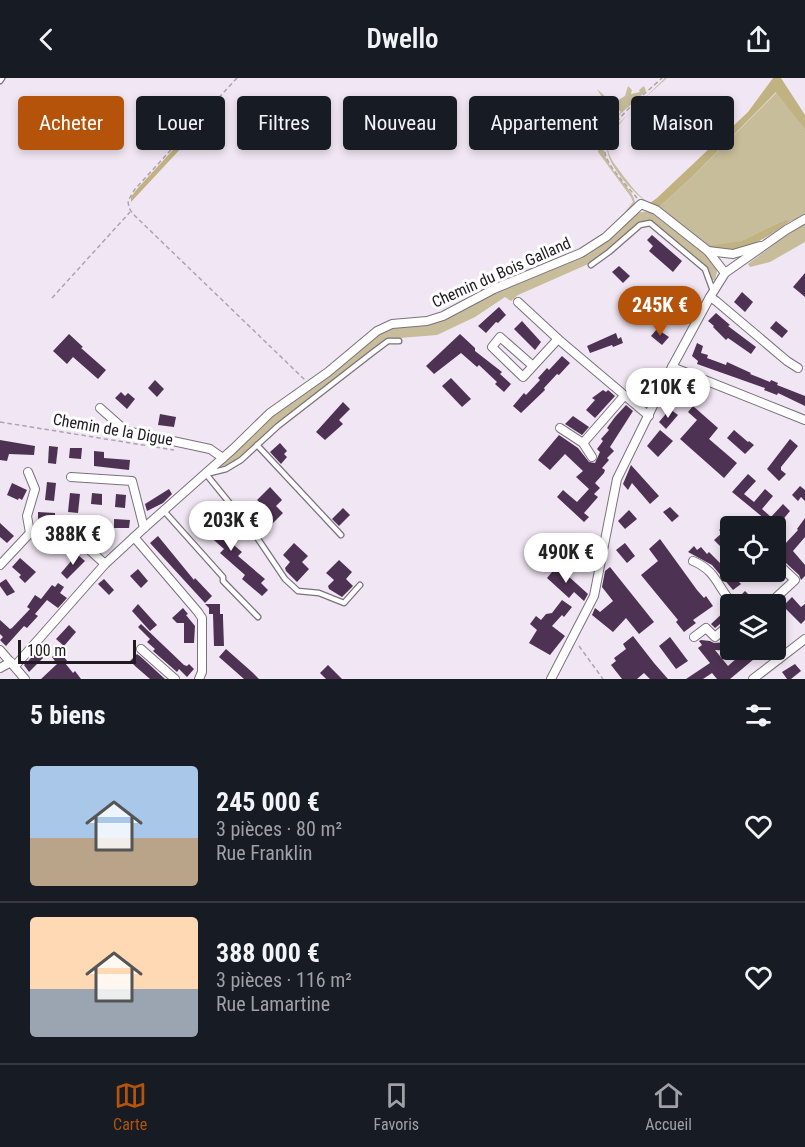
<!DOCTYPE html>
<html lang="fr">
<meta charset="utf-8">
<style>
:root{--surface:#171b24;--page:#242831;--text:#f1f3f6;--muted:#9ea1a6;--line:#363941;--accent:#b45309}
body{margin:0;font-family:"Roboto Condensed",sans-serif;background:var(--page);color:var(--text);height:100vh;display:flex;flex-direction:column;font-size:22px;white-space:nowrap}
*{box-sizing:border-box;margin:0}
p{font-size:20px;color:var(--muted)}
.icon{flex:none;width:33px;height:33px;fill:none;stroke:currentColor;stroke-width:2;stroke-linecap:round;stroke-linejoin:round}
.map{position:relative;height:601px;overflow:hidden}
.panel{display:flex;flex-direction:column;background:var(--surface);flex:1}
.panel>*{flex:none}
.guide{position:absolute;left:18px;top:18px;width:770px;height:54px;display:flex;gap:12px}
.controls{position:absolute;left:720px;top:438px;display:grid;gap:12px}
.controls a{display:grid;place-items:center;width:66px;height:66px;border-radius:6px;background:var(--surface);box-shadow:0 3px 9px #0003;font-size:30px}
.scale{position:absolute;left:18px;bottom:15px;width:118px;box-sizing:border-box;padding-left:6px;border:3px solid #1f1b1f;border-top:0;font-size:16px;line-height:21px;white-space:nowrap;color:#1f1b1f;-webkit-text-stroke:4px #fff;paint-order:stroke}
.price{position:absolute;translate:-50% -51px;padding:0 14px;border-radius:21px;background:#fff;color:#222;font-size:20px;line-height:39px;filter:drop-shadow(0 2px 3px #0008)}
.price::after{content:'';position:absolute;left:50%;top:36px;width:18px;height:14px;margin-left:-9px;background:inherit;clip-path:polygon(0 0,100% 0,50% 100%)}
.price.on{background:var(--accent);color:#fff}
ul{padding:0;list-style:none}
li{display:flex;align-items:center;gap:18px;height:150px;padding:0 30px}
li+li{border-top:2px solid var(--line)}
li span{display:grid;place-items:center;flex:none;width:168px;height:120px;border-radius:6px;color:#555}
li>.icon{margin-inline-start:auto}
span .icon{width:72px;height:72px;fill:#fffc;stroke-width:1}
li b{font-size:26px}
h2{display:flex;justify-content:space-between;align-items:center;height:72px;padding:0 30px;font-size:26px}
.tag{padding:0 21px;border-radius:6px;background:var(--surface);box-shadow:0 3px 9px #0003;font-size:21px;line-height:54px}
.tag.on{background:var(--accent);color:#fff}
header{display:flex;justify-content:space-between;align-items:center;height:78px;padding:0 30px;background:var(--surface);font-size:27px;font-weight:600}
.tab-bar{display:flex;justify-content:space-around;align-items:center;height:84px;border-top:2px solid var(--line);background:var(--surface);font-size:16px;color:var(--muted)}
.tab-bar a{display:grid;justify-items:center;gap:3px}
.tab-bar .on{color:var(--accent)}
.map>svg:first-child{display:block}
.green{fill:#c7bd9b}
.forest{fill:#c1b282}
.building{fill:#4e3253}
.lines{fill:none;stroke-linecap:round;stroke-linejoin:round}
.service-casing{stroke:#7b717d;stroke-width:7}
.minor-casing{stroke:#7b717d;stroke-width:10}
.path{stroke:#ada4ae;stroke-width:1.5;stroke-dasharray:4.5 3;stroke-linecap:butt}
.service{stroke:#fff;stroke-width:4.5}
.minor{stroke:#fff;stroke-width:8}
.labels{text-anchor:middle;stroke-width:6;stroke-linejoin:round;paint-order:stroke}
.street-label{font-size:16px;fill:#1f1b1f;stroke:#fff}
</style>
<header><svg class="icon" aria-label="back" viewBox="0 0 24 24"><path d="M15 5l-7 7 7 7"/></svg>Dwello<svg class="icon" aria-label="share" viewBox="0 0 24 24"><path d="M12 15V3M7 8l5-5 5 5M5 13v7h14v-7"/></svg></header>
<div class="map">
<svg width="805" height="601" viewBox="0 0 805 601">
<rect width="100%" height="100%" fill="#f1e6f3"/>
<g class="green">
<path d="M665,0H667C653,13 605,52 608,71C609,81 618,90 624,99C634,111 643,125 659,129L692,99L777,14L805,52V137L789,144L788,143L780,144L741,163L710,170C683,151 588,95 610,54Z"/>
<path d="M628,8L632,12L631,16L640,14L639,12L644,8L646,13C617,41 584,56 617,97C623,105 633,114 635,124L633,129L599,160L616,145L633,124L631,119L598,74L602,57L621,34L614,27L609,30L597,11L609,22L615,24L625,18Z"/>
<path d="M649,133L712,182L718,190L715,202H711L706,190L669,157L650,143H641L611,170L586,187L518,217L511,223L505,219L475,239L437,257L387,261L285,339L244,377L228,387L222,388V386L266,342L374,259L393,248L418,247L496,212L542,196L636,135Z"/>
<path d="M805,146V164L770,184L750,189L748,186L785,158Z"/>
</g>
<g class="forest">
<path d="M773,0H781L805,37V52L776,14L692,99L659,129L653,128L650,125L657,120L748,34Z"/>
<path d="M194,49L197,51L184,67L131,124V119L137,111Z"/>
<path d="M788,142L789,144C767,159 735,183 708,168L741,163L780,144Z"/>
</g>
<g class="building">
<path d="M652,157L682,183L673,194L649,173L653,168L647,162Z"/>
<path d="M619,188L630,198L623,205L612,194Z"/>
<path d="M805,195V219L793,209Z"/>
<path d="M742,214L753,224L745,234L734,224Z"/>
<path d="M680,220L687,226L673,241L668,236L671,233L668,231L673,224L675,226Z"/>
<path d="M499,229L506,237L498,245L496,244L486,255L478,248Z"/>
<path d="M716,235L730,247L728,248L756,269L751,276L728,260L726,262L713,249L714,248L708,243Z"/>
<path d="M522,243L541,264L535,272L514,251Z"/>
<path d="M776,243L788,253L782,260L770,250Z"/>
<path d="M657,251L669,259L662,267L651,258Z"/>
<path d="M616,255L618,261L621,259L623,265L613,269L612,267L590,275L587,268Z"/>
<path d="M69,256L83,269L81,270L106,292L98,301L73,279L67,286L53,273Z"/>
<path d="M460,256L475,270V273L502,294L500,296L511,306L504,314L495,306L497,304L479,287L477,289L461,275L434,296L426,288Z"/>
<path d="M697,265L703,268L701,275L708,277L707,280L726,287L727,284L751,295L750,296L770,304L771,302L778,305L777,307L805,318V328L778,315L777,317L764,312L765,310L697,286L698,283L692,278Z"/>
<path d="M562,278L570,285L559,297L557,296L544,310L545,312L521,335L513,328L524,315L526,317L540,302L538,300L547,290L549,292Z"/>
<path d="M451,300L471,321L462,329L442,308Z"/>
<path d="M155,302L164,311L157,319L148,310Z"/>
<path d="M603,312L606,314L608,312L615,318L595,340L586,332L595,322L592,320Z"/>
<path d="M121,314L125,318L128,315L135,321L127,331L115,320Z"/>
<path d="M343,324L350,331L339,342L343,346L325,362L316,354Z"/>
<path d="M626,327L633,333L610,369L614,373L607,380L609,382L602,390L605,392L604,395L595,405L600,410L594,416L598,419L584,435L589,439L584,444L557,419L563,412L577,424L589,411L576,399L583,393L565,376L550,392L538,382L559,357L578,370L589,384L595,385L600,374L597,371L603,363L601,361L609,352L607,350L615,339Z"/>
<path d="M693,328L718,350L709,361L737,385L724,400L680,361L697,342L688,334Z"/>
<path d="M670,331L678,337L666,351L659,344Z"/>
<path d="M160,336L176,339L174,349L158,347Z"/>
<path d="M573,338L589,349L582,357L565,346Z"/>
<path d="M660,352L673,363L658,379L647,368Z"/>
<path d="M734,352L748,364L749,363L754,367L745,376L727,360Z"/>
<path d="M790,361L798,368L781,389V392L786,396L779,403L767,391Z"/>
<path d="M0,362L35,368L34,377L9,376L7,383L0,382Z"/>
<path d="M280,365L287,373L284,376L287,379L281,386L270,374Z"/>
<path d="M49,368L58,369L56,386L48,385Z"/>
<path d="M70,370H82L81,381L69,380Z"/>
<path d="M94,373L104,374V380L130,382L129,392L94,388Z"/>
<path d="M631,387L659,418L650,426L632,405L628,412L623,406Z"/>
<path d="M748,396L756,403L744,416L754,424L765,411L773,418L762,431L771,439L783,426L790,433L776,450L732,414Z"/>
<path d="M47,404L56,405L54,423L45,422Z"/>
<path d="M12,405L27,412L22,422L19,420L18,422L7,417Z"/>
<path d="M800,408L805,412V423L801,419L798,423L792,417Z"/>
<path d="M270,409L282,422L276,428L283,435L270,448L259,438V435L265,429L257,422Z"/>
<path d="M169,411L172,416L163,425L147,433L145,426Z"/>
<path d="M70,415L80,416L78,435L68,434Z"/>
<path d="M92,415L102,416V427L91,426Z"/>
<path d="M116,416L126,417L125,430L115,429Z"/>
<path d="M199,429L218,446L215,451L242,474L238,478L265,501L261,505L268,512L262,518L242,501L245,497L220,475L224,471L197,447L201,443L193,435Z"/>
<path d="M670,429L679,438L672,444L663,434Z"/>
<path d="M343,430L350,437L339,448L332,441Z"/>
<path d="M629,432L637,441L625,451L618,443Z"/>
<path d="M38,434L55,435V447L38,446Z"/>
<path d="M805,440V459L793,473L805,487V498L801,502L799,497L786,485V480L780,473L776,471V458L785,466L798,452L797,451Z"/>
<path d="M114,441L130,442L129,450H114Z"/>
<path d="M0,445L14,458L7,465L0,459Z"/>
<path d="M724,448L730,455V460L721,469L714,462L722,455L719,452Z"/>
<path d="M102,452L109,459L100,468L93,461Z"/>
<path d="M158,458L194,502L195,500L212,518L205,525L150,465Z"/>
<path d="M660,461L697,512L704,520L706,518L713,528L693,542L696,545L684,554L676,544L678,542L641,497L658,483L649,471Z"/>
<path d="M294,465L308,478L302,484L309,491L297,504L286,493L285,490L290,484L283,477Z"/>
<path d="M625,465L635,478L627,485L616,472Z"/>
<path d="M694,468L697,472L701,469L707,476L709,474L741,506L733,512L712,487L688,474Z"/>
<path d="M77,476L85,483L67,501L61,495Z"/>
<path d="M20,480L36,494L25,505L19,499L21,497L12,489Z"/>
<path d="M339,482L352,494L346,501L353,508L342,519L329,511L328,508L334,502L326,495Z"/>
<path d="M557,488L588,516L584,523L574,514L569,520L547,500Z"/>
<path d="M610,489L654,544L639,556L626,540L613,554L592,537L595,530L600,534L613,523L602,509L605,493Z"/>
<path d="M138,491L148,503L141,510L130,498Z"/>
<path d="M6,501L15,514L7,518L0,508V505Z"/>
<path d="M104,501L114,512L109,517L98,506Z"/>
<path d="M58,505L64,509L60,515L67,520L58,530L47,522L35,536L38,538L27,550L24,548L6,568L0,562L3,559L0,556V542L10,551L12,550L30,531L27,529L35,517L41,521L52,507L55,509Z"/>
<path d="M745,513L758,526H742L737,521Z"/>
<path d="M792,519L801,529L805,526V542L801,546L783,528Z"/>
<path d="M562,522L572,529L564,539L562,537L552,548L565,558L550,577L529,565L537,552L530,546L536,538L541,542L546,536L552,535Z"/>
<path d="M138,526L157,547L150,553L132,533Z"/>
<path d="M205,526H220V536H223V540L224,568H214L213,536H209V530Z"/>
<path d="M183,530L188,536L186,537L195,548L194,565H184V545H177L172,540Z"/>
<path d="M727,531L730,535V540L726,541L715,550L711,546Z"/>
<path d="M141,546L184,587L187,588L189,586L194,591L187,599L179,591L177,594L153,573L155,571L147,564L150,561L138,549Z"/>
<path d="M69,547L76,554L64,568L56,561Z"/>
<path d="M633,558L654,585L668,601H650L644,595L637,601H622L611,587L616,583L614,580L626,571L623,566Z"/>
<path d="M670,559L688,583L676,591L659,568Z"/>
<path d="M701,562L710,563L714,565L730,564V573L715,572L728,588L746,572H756L760,576L730,601H717L712,595L703,601H686L710,585L698,570L702,567L699,563Z"/>
<path d="M226,571L252,594L259,601H244L227,586L219,579Z"/>
<path d="M38,573L43,580L29,594L24,587Z"/>
<path d="M59,573L68,584L65,585L73,595L75,593L81,601H41L57,586L52,579Z"/>
<path d="M137,576L141,579L165,601H150L135,588L130,583Z"/>
<path d="M795,586L801,593L791,601H787L782,594Z"/>
<path d="M328,587L342,601H326L320,595Z"/>
</g>
<g class="lines">
<defs>
<g id="service">
<path d="M0,3L2,0"/>
<path d="M591,187L609,174L640,147L650,145L705,191L713,213"/>
<path d="M257,367L341,457"/>
<path d="M206,396L226,391L241,382L278,348L372,275L388,263H399"/>
<path d="M206,396L254,455L285,501L298,513L319,515L344,525L360,507"/>
<path d="M164,433L223,499V503L258,539"/>
</g>
<g id="minor">
<path d="M708,173L733,176L760,168"/>
<path d="M710,219L716,223L787,283L798,290"/>
<path d="M518,224L558,261L649,338"/>
<path d="M533,288L500,259L492,269L523,299L558,261"/>
<path d="M672,289L805,342"/>
<path d="M100,330L126,353L210,371L223,380"/>
<path d="M560,350L583,365L592,379"/>
<path d="M583,365L624,318"/>
<path d="M28,394L35,411L27,438L30,455"/>
<path d="M71,399L132,403L144,450"/>
<path d="M134,459L198,534L202,540V594L199,601"/>
<path d="M693,483C717,493 717,509 733,526"/>
<path d="M0,487L30,455L73,457L105,486"/>
<path d="M769,526L795,502L780,488L776,478"/>
<path d="M694,559L706,550L715,559L730,546"/>
<path d="M141,571L175,601"/>
<path d="M0,572L25,601"/>
<path d="M771,572L779,581"/>
<path d="M15,588L105,486L144,450L233,371L270,335L328,294L377,253L392,246L427,243L443,238L494,211L581,175L606,159L641,126L656,132L708,173L725,195"/>
<path d="M0,590L11,584"/>
<path d="M551,601L594,518L617,401L672,289L710,219L725,195L786,152L805,141"/>
<path d="M753,601L805,561"/>
</g>
</defs>
<use href="#service" class="service-casing"/>
<use href="#minor" class="minor-casing"/>
<g class="path">
<path d="M237,0L135,111L128,123L129,130L133,136L305,302"/>
<path d="M637,120C627,107 609,91 605,75C598,52 646,15 662,0"/>
<path d="M52,220L130,134"/>
<path d="M0,344L174,372"/>
<path d="M579,568L603,601"/>
</g>
<use href="#service" class="service"/>
<use href="#minor" class="minor"/>
</g>
<g class="labels">
<g class="street-label">
<text transform="translate(501 194) rotate(-24)" y="6">Chemin du Bois Galland</text>
<text transform="translate(113 351) rotate(10)" y="6">Chemin de la Digue</text>
</g>
</g>
</svg>
<div class="controls">
<a><svg class="icon" aria-label="locate" viewBox="0 0 24 24"><circle cx="12" cy="12" r="6"/><path d="M12 2v4M12 18v4M2 12h4M18 12h4"/></svg></a>
<a><svg class="icon" aria-label="layers" viewBox="0 0 24 24"><path d="M12 4l9 5-9 5-9-5zM3 14l9 5 9-5"/></svg></a>
</div>
<div class="scale">100 m</div>
<b class="price on" style="left:660px;top:259px">245K €</b>
<b class="price" style="left:668px;top:341px">210K €</b>
<b class="price" style="left:231px;top:474px">203K €</b>
<b class="price" style="left:73px;top:488px">388K €</b>
<b class="price" style="left:566px;top:506px">490K €</b>
<div class="guide">
<a class="tag on">Acheter</a>
<a class="tag">Louer</a>
<a class="tag">Filtres</a>
<a class="tag">Nouveau</a>
<a class="tag">Appartement</a>
<a class="tag">Maison</a>
</div>
</div>
<section class="panel">
<h2>5 biens<svg class="icon" aria-label="filters" viewBox="0 0 24 24"><path d="M4 7h16M4 17h16"/><circle cx="9" cy="7" r="2"/><circle cx="15" cy="17" r="2"/></svg></h2>
<ul>
<li><span style="background:linear-gradient(#a9c7e8 60%,#b9a48a 0)"><svg class="icon" aria-label="home" viewBox="0 0 24 24"><path d="M3 11l9-7 9 7M6 9v11h12V9"/></svg></span><div><b>245 000 €</b><p>3 pièces · 80 m²</p><p>Rue Franklin</p></div><svg class="icon" aria-label="heart" viewBox="0 0 24 24"><path d="M12 20l-8-8c-3-5 5-10 8-4 3-6 11-1 8 4z"/></svg></li>
<li><span style="background:linear-gradient(#ffd9b3 60%,#9aa5b1 0)"><svg class="icon" aria-label="home" viewBox="0 0 24 24"><path d="M3 11l9-7 9 7M6 9v11h12V9"/></svg></span><div><b>388 000 €</b><p>3 pièces · 116 m²</p><p>Rue Lamartine</p></div><svg class="icon" aria-label="heart" viewBox="0 0 24 24"><path d="M12 20l-8-8c-3-5 5-10 8-4 3-6 11-1 8 4z"/></svg></li>
</ul>
</section>
<nav class="tab-bar">
<a class="on"><svg class="icon" aria-label="map" viewBox="0 0 24 24"><path d="M3 6l6-2 6 2 6-2v14l-6 2-6-2-6 2zM9 4v14M15 6v14"/></svg>Carte</a>
<a><svg class="icon" aria-label="saved" viewBox="0 0 24 24"><path d="M7 4h10v16l-5-4-5 4z"/></svg>Favoris</a>
<a><svg class="icon" aria-label="home" viewBox="0 0 24 24"><path d="M3 11l9-7 9 7M6 9v11h12V9"/></svg>Accueil</a>
</nav>
